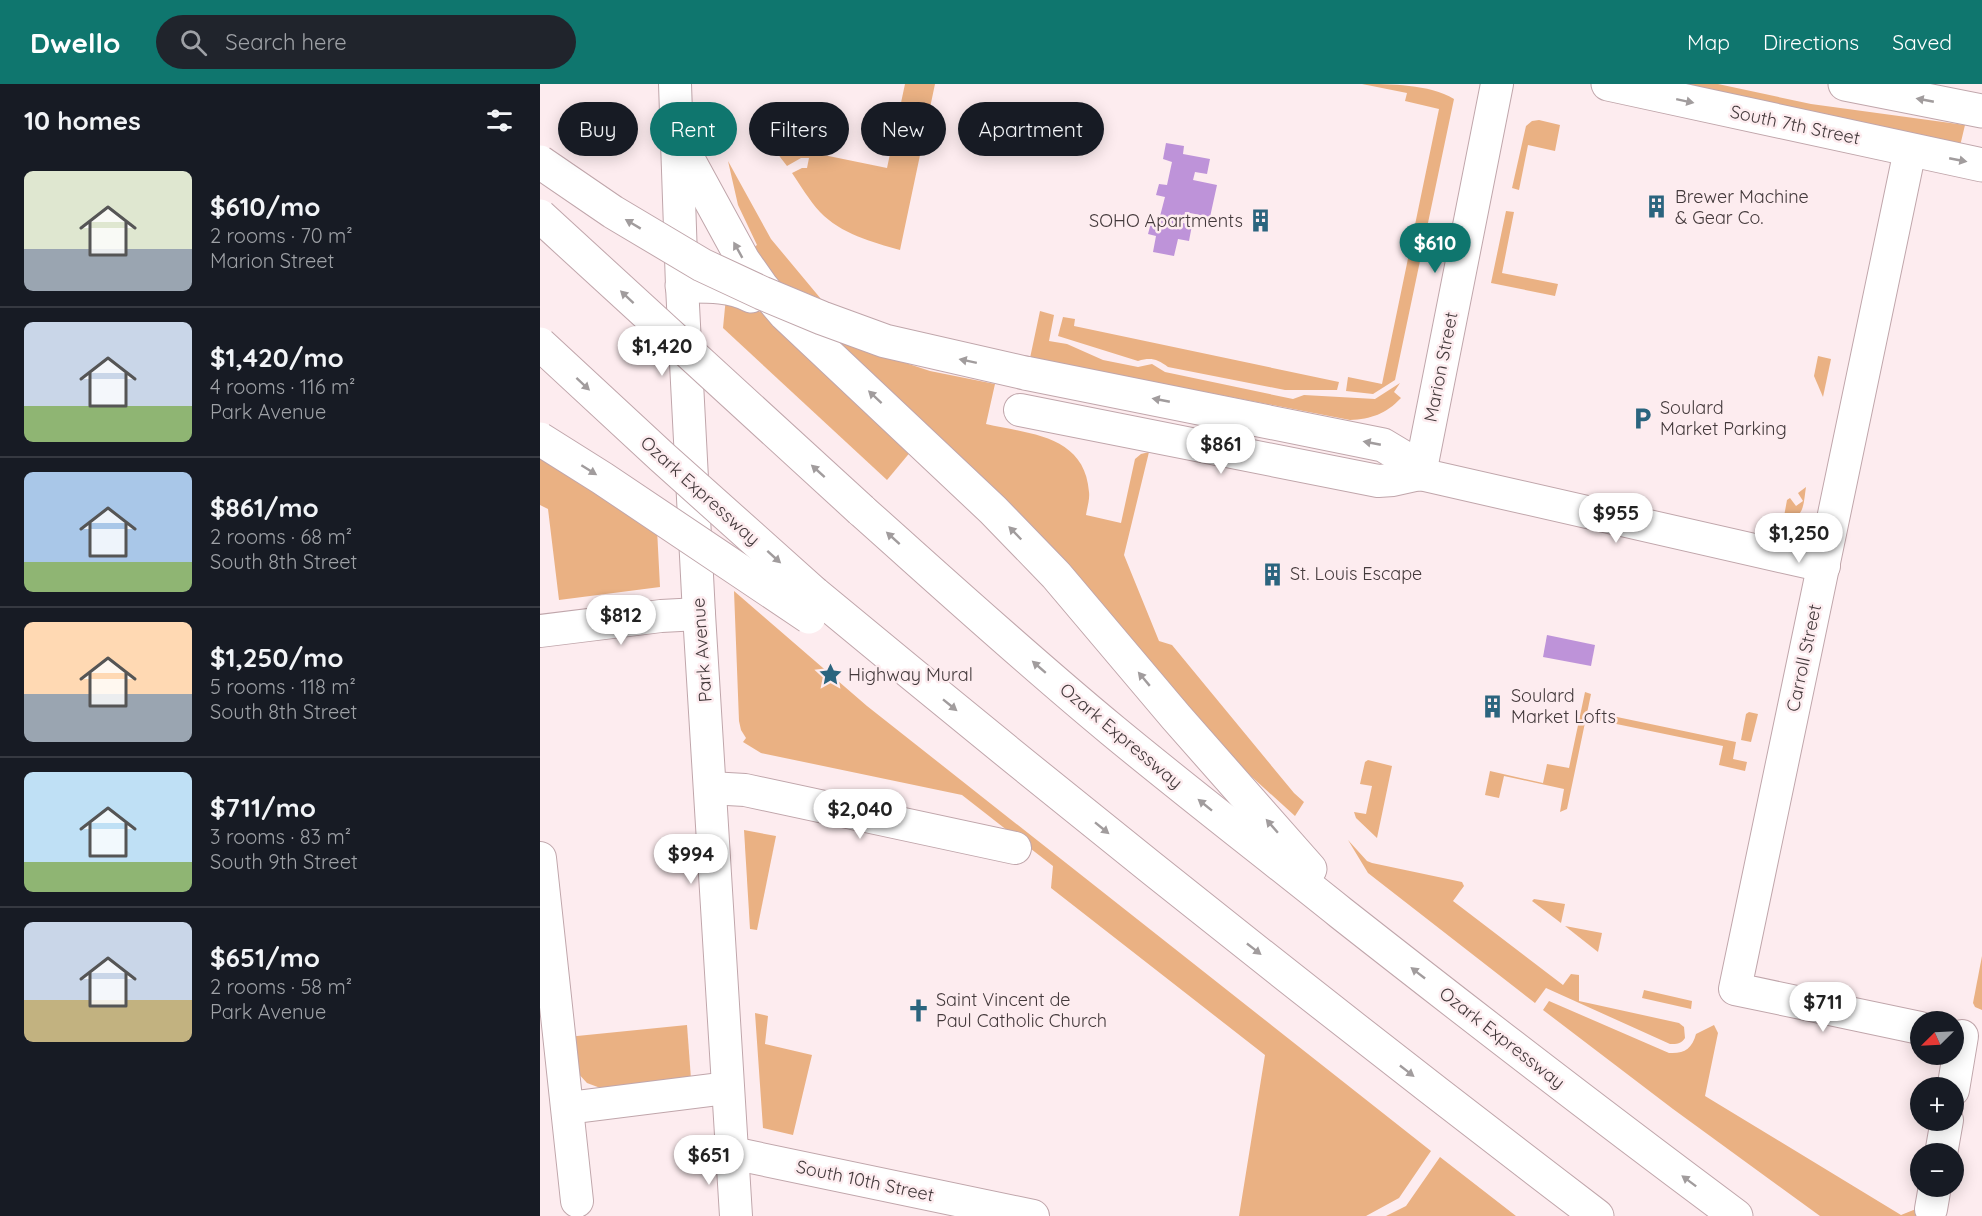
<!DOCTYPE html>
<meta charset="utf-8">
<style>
:root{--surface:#171b24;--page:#20242c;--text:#f1f3f6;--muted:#9ea1a6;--line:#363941;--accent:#0f766e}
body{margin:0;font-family:Quicksand,sans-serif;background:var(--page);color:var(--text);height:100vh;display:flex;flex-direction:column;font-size:22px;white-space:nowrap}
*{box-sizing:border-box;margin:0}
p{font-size:20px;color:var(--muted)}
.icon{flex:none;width:33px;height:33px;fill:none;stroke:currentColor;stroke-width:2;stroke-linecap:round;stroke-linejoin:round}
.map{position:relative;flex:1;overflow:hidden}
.drawer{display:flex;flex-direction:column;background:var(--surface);width:540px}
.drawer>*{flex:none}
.guide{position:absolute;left:18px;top:18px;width:570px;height:54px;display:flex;gap:12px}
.needle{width:39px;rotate:246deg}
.tools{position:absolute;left:1370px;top:927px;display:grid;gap:12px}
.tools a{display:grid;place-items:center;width:54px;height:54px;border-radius:50%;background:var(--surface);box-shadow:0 3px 15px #0003;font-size:30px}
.price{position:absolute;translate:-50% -51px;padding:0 14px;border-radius:21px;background:#fff;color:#222;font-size:20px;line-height:39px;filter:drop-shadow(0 2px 3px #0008)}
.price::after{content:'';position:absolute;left:50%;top:36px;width:18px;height:14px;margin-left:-9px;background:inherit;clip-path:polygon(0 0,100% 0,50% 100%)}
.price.current{background:var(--accent);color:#fff}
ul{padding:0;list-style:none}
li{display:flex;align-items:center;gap:18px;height:150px;padding:0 24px}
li+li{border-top:2px solid var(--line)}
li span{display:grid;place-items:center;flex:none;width:168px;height:120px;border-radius:9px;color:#555}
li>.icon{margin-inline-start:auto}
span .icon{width:72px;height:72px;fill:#fffc;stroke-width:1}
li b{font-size:26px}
h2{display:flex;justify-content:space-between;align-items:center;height:72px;padding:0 24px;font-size:26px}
.tag{padding:0 21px;border-radius:27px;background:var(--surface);box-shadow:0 3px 15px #0003;font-size:21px;line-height:54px}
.tag.current{background:var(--accent);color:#fff}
header{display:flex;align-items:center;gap:36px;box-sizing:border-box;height:84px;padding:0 30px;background:var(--accent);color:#fff}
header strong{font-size:28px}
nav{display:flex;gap:33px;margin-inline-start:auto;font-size:21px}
.search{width:420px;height:54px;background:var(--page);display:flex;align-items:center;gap:15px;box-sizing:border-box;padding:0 21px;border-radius:33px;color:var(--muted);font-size:22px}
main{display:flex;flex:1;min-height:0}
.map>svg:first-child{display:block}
.green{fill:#eab183}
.water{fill:#be93d9}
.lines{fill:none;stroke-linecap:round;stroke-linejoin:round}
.minor-casing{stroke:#c0a6ab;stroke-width:34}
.major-casing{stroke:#c0a6ab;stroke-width:35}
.highway-casing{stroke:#c0a6ab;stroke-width:35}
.minor{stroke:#fff;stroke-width:32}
.major{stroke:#fff;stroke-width:33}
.highway{stroke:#fff;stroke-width:33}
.highway-bridge-casing{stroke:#c0a6ab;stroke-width:35;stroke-linecap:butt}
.highway-bridge{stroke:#fff;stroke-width:33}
.oneway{fill:#a19c9d}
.labels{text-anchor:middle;stroke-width:5;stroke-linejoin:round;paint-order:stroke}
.street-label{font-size:18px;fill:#43393b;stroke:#fdecef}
.poi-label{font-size:18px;fill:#43393b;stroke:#fdecef;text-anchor:start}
</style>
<header>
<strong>Dwello</strong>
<div class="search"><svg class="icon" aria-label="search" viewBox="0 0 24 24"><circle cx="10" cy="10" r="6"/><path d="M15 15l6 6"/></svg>Search here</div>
<nav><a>Map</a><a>Directions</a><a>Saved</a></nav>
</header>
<main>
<section class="drawer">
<h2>10 homes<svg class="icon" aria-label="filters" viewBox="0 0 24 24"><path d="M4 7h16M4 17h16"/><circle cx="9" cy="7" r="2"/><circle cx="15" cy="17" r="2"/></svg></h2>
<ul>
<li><span style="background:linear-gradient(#dfe7d0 65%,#9aa5b1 0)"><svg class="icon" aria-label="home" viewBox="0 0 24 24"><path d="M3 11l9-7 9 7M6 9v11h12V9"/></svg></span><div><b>$610/mo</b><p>2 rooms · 70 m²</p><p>Marion Street</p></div></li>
<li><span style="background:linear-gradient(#c9d6e8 70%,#8fb573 0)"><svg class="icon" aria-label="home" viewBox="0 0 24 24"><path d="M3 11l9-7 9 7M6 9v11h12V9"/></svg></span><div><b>$1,420/mo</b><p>4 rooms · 116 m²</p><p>Park Avenue</p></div></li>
<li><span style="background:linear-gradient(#a9c7e8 75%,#8fb573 0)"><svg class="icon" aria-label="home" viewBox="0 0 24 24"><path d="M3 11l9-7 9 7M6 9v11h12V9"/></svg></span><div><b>$861/mo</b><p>2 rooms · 68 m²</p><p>South 8th Street</p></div></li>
<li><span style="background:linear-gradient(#ffd9b3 60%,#9aa5b1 0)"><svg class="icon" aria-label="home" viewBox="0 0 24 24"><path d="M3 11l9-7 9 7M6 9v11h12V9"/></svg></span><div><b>$1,250/mo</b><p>5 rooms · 118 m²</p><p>South 8th Street</p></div></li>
<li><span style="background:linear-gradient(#bfe0f5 75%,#8fb573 0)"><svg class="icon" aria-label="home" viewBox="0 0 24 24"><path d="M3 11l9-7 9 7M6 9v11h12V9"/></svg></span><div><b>$711/mo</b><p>3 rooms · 83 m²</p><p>South 9th Street</p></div></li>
<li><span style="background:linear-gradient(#c9d6e8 65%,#c2b280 0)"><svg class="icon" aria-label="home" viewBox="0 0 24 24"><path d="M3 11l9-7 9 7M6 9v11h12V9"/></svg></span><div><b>$651/mo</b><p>2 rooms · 58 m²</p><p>Park Avenue</p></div></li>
</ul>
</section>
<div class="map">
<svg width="1442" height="1132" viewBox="0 0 1442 1132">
<rect width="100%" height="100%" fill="#fdecef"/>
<g class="green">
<path d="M365,0H395L360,166C332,158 301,150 280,128C269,116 261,102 252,89L262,84H267L269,74H261L247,82L230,60L347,84Z"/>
<path d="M822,0C850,0 889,0 914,15L855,296L833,310L806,307L808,293L842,300L899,25L865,17L867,9Z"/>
<path d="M1127,0H1178L1271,20L1425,41L1420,62C1411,59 1398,51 1390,55Z"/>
<path d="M999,36L1020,41L1015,67L988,61L979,106L972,104L986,42L992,37Z"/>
<path d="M188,77L231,155L281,215L229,194L210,166L217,161L198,121Z"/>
<path d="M966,127L974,128L962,189L1018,200L1015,212L951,199Z"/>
<path d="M186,213L225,230L372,366L347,396L183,244Z"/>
<path d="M500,227L514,231L509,257L527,260L563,276L598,283L612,280L625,288L753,315L764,311L835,315L860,299L854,308L861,314C846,330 831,335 810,336L490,274Z"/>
<path d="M523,233L535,235L534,242L799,298L797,306H745L628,283C617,275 611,273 598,277L518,252Z"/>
<path d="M293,255L390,287L455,300L446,340C489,350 545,351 549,408C550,415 547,424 546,431L581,439L595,375L601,370L609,368L584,471L619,557L632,561L754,709L764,718L755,732L680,664Z"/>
<path d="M1278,272L1291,275L1283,313L1274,292Z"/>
<path d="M0,371L117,445L120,503L19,516L8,425L0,421Z"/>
<path d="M1266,403C1263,422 1265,434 1243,438L1247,416L1250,414L1256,422L1263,417L1258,409Z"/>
<path d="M194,507L327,622L891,1067L859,1114L826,1132H699L725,971L511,804L513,782L422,711L221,669L203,658L206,654L201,646L199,637Z"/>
<path d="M1045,608L1051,610L1027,725L1020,728L1024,705L964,692L959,714L945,711L950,687L1003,699L1007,680L1029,684Z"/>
<path d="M1209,628L1218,630L1211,658L1201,656L1206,630Z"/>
<path d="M1058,629L1196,658L1193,675L1207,678L1205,687L1179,681L1183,662L1057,636Z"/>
<path d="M828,676L852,682L837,754L816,734L814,728L826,730L832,702L820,700L825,678Z"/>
<path d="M204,746L236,752L217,846L210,845Z"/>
<path d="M808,756L827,777L832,779L922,798L924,802L913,817L1023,901L1031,890L1039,891V917L1139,939L1144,943L1145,954C1141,960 1137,960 1130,960L1006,904L995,919L828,789Z"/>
<path d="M994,815L1025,820L1021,839L992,817Z"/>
<path d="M1025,842L1062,849L1058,868Z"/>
<path d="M1442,872V926L1435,923L1433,919Z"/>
<path d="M1104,906L1152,917L1151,925L1102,914Z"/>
<path d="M1009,917L1129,969C1144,970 1152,965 1156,950L1174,941L1178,949L1165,1012L1361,1131L1376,1125L1402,1132H1280L1133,1025L1003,926Z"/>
<path d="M215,929L228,932L225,960L272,971L253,1051L223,1044Z"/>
<path d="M147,941L151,995L63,1005L47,999L36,987L27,953Z"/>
<path d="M900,1073L976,1132H846L866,1122Z"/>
</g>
<g class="water">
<path d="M626,59L644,62L643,70L670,75L667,90L655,88L653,96L677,101L670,133L645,128L643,139L652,141L649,157L638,155L634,172L613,168L616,152L608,150L612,135L619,136L625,113L616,111L619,100L627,101L632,78L623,75Z"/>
<path d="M1007,551L1055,561L1051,582L1003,573Z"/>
</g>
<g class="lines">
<defs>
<g id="minor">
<path d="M135,0L142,202L159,530L196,1132"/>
<path d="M1370,66L1195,905L1380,944"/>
<path d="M480,326L838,397L853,396L880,390L1284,482"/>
<path d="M880,390L957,0"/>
<path d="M0,547L121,532L159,530"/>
<path d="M170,704L205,706L475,764"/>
<path d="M0,774L37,1117"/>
<path d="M1413,1006L1422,952"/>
<path d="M28,1024L187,1004"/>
<path d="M192,1069L493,1132"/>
<path d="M1401,1070L1407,1036"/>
<path d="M1391,1125L1395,1102"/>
</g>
<g id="major">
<path d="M1068,0L1442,81"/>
<path d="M1305,0L1442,27"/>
</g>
<g id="highway">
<path d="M137,55L203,176L222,203L245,230L453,426L516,491L636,633L770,785"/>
<path d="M142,202C166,202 190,201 211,212"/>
<path d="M485,289L843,361L868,376L880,390"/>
<path d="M321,426C404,500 486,575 572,646C647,708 725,768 801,829C932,932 1063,1033 1196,1132"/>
<path d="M274,509C531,722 792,930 1057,1132"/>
</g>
</defs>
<use href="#minor" class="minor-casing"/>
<use href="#major" class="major-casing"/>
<use href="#highway" class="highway-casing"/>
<use href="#minor" class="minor"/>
<use href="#major" class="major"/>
<use href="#highway" class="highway"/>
<defs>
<g id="highway-bridge">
<path d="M0,78L73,128L162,181L222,209L282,234L345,257L485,289"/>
<path d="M0,132L321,426"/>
<path d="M0,260L122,373L274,509"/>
<path d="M0,355L62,394L269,533"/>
</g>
</defs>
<use href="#highway-bridge" class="highway-bridge-casing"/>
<use href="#highway-bridge" class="highway-bridge"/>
</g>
<defs><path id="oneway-solid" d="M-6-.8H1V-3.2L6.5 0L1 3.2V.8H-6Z" transform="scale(1.5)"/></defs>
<g class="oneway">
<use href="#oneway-solid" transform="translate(1385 16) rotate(-169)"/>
<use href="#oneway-solid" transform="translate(1145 17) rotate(12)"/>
<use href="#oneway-solid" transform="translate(1418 76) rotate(11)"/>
<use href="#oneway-solid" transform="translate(93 140) rotate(-149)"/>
<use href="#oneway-solid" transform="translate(198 166) rotate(-119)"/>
<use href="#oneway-solid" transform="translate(87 213) rotate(-137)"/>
<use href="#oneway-solid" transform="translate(428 277) rotate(-168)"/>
<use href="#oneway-solid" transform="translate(43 300) rotate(43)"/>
<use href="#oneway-solid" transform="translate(335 313) rotate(-137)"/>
<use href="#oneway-solid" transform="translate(621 316) rotate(-169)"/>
<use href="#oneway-solid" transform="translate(832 359) rotate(-169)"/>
<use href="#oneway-solid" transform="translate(49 386) rotate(32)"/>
<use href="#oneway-solid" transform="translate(278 387) rotate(-138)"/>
<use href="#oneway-solid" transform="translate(475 449) rotate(-134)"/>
<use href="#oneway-solid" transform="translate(353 454) rotate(-138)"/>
<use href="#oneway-solid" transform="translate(234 473) rotate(42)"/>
<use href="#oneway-solid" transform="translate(499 583) rotate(-139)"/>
<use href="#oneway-solid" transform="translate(604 595) rotate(-130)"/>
<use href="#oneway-solid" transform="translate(410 621) rotate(39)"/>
<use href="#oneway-solid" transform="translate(665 721) rotate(-141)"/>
<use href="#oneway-solid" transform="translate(732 742) rotate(-131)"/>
<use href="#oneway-solid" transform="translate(562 744) rotate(39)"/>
<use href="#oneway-solid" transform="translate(714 865) rotate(38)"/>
<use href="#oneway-solid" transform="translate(878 889) rotate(-142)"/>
<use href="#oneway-solid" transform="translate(867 987) rotate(38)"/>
<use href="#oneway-solid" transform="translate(1149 1097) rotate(-143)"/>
</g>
<defs>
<symbol id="building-bare" viewBox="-9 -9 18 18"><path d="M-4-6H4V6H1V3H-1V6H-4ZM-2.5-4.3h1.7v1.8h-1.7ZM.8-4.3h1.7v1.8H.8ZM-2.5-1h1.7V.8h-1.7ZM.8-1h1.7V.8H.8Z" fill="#2b647e" stroke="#fdecef" stroke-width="2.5" paint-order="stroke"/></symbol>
<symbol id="parking-bare" viewBox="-9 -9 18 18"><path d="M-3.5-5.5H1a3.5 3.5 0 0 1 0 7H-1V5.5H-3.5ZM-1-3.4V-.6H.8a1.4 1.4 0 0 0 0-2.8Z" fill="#2b647e" stroke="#fdecef" stroke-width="2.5" paint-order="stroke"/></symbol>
<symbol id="sight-bare" viewBox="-9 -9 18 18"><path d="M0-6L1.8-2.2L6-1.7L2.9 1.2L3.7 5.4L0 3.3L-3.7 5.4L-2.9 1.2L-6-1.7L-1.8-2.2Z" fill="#2b647e" stroke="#fdecef" stroke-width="2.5" paint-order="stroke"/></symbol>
<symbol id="church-bare" viewBox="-9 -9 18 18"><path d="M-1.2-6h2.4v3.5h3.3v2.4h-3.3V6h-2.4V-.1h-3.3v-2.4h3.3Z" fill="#2b647e" stroke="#fdecef" stroke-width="2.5" paint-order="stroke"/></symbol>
</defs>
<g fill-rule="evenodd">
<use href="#building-bare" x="1100" y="106" width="33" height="33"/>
<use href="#building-bare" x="704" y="120" width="33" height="33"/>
<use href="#parking-bare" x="1086" y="318" width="33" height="33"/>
<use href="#building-bare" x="716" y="474" width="33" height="33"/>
<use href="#sight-bare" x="274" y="574" width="33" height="33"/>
<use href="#building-bare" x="936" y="606" width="33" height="33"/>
<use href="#church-bare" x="362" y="910" width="33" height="33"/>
</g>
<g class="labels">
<g class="street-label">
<text transform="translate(1255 41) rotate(12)" y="6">South 7th Street</text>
<text transform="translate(901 283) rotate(-79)" y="6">Marion Street</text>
<text transform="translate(160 407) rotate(42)" y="6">Ozark Expressway</text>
<text transform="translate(162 566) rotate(-94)" y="6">Park Avenue</text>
<text transform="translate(1264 574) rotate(-78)" y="6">Carroll Street</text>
<text transform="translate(581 652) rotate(40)" y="6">Ozark Expressway</text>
<text transform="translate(962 954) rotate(38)" y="6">Ozark Expressway</text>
<text transform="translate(325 1097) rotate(12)" y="6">South 10th Street</text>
</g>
<g class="poi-label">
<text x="1135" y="119">Brewer Machine<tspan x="1135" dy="21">&amp; Gear Co.</tspan></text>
<text x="703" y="143" text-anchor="end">SOHO Apartments</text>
<text x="1120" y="330">Soulard<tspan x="1120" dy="21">Market Parking</tspan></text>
<text x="750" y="496">St. Louis Escape</text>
<text x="308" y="597">Highway Mural</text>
<text x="971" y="618">Soulard<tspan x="971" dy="21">Market Lofts</tspan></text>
<text x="396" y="922">Saint Vincent de<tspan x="396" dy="21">Paul Catholic Church</tspan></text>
</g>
</g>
</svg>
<div class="tools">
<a><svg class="needle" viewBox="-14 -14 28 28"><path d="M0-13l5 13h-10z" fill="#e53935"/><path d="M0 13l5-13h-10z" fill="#9ea1a6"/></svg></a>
<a>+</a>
<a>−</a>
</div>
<b class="price current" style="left:895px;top:190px">$610</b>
<b class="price" style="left:122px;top:293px">$1,420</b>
<b class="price" style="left:681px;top:391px">$861</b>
<b class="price" style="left:1076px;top:460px">$955</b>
<b class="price" style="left:1259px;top:480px">$1,250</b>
<b class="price" style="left:81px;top:562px">$812</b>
<b class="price" style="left:320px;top:756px">$2,040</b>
<b class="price" style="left:151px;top:801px">$994</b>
<b class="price" style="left:1283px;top:949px">$711</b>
<b class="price" style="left:169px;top:1102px">$651</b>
<div class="guide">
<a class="tag">Buy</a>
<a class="tag current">Rent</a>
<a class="tag">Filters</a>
<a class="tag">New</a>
<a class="tag">Apartment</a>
</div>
</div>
</main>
